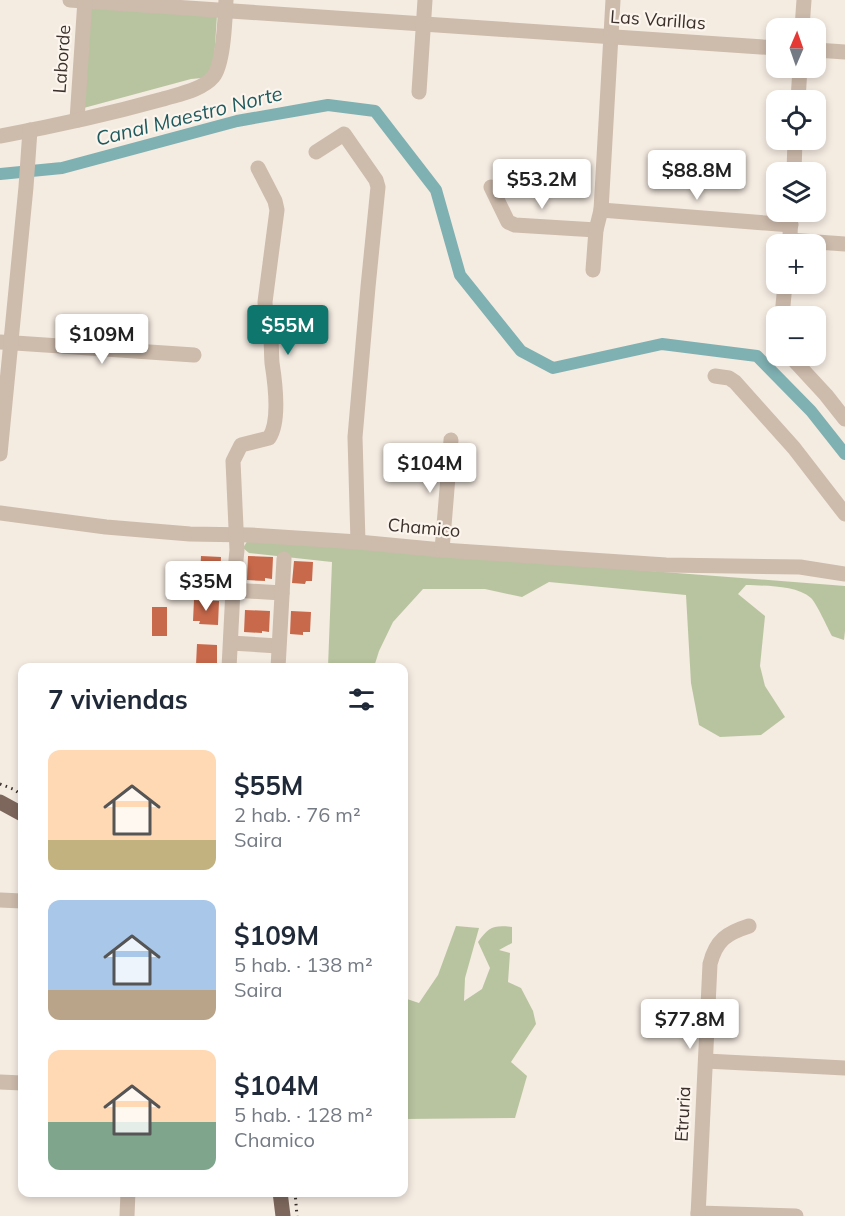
<!DOCTYPE html>
<html lang="es">
<meta charset="utf-8">
<style>
:root{--surface:#fff;--page:#f6f6f7;--text:#1f2937;--muted:#747a83;--accent:#0f766e}
body{margin:0;font-family:Mulish,sans-serif;background:var(--page);color:var(--text);height:100vh;display:flex;flex-direction:column;font-size:22px;white-space:nowrap}
*{box-sizing:border-box;margin:0}
p{font-size:20px;color:var(--muted)}
.icon{flex:none;width:33px;height:33px;fill:none;stroke:currentColor;stroke-width:2;stroke-linecap:round;stroke-linejoin:round}
.map{position:relative;flex:1;overflow:hidden}
.side{position:absolute;left:18px;top:663px;width:390px;height:534px;display:flex;flex-direction:column;background:var(--surface);border-radius:12px;box-shadow:0 3px 9px #0003}
.side>*{flex:none}
.needle{width:39px;rotate:2deg}
.controls{position:absolute;left:766px;top:18px;display:grid;gap:12px}
.controls a{display:grid;place-items:center;width:60px;height:60px;border-radius:12px;background:var(--surface);box-shadow:0 3px 9px #0003;font-size:30px}
.price{position:absolute;translate:-50% -51px;padding:0 14px;border-radius:6px;background:#fff;color:#222;font-size:20px;line-height:39px;filter:drop-shadow(0 2px 3px #0008)}
.price::after{content:'';position:absolute;left:50%;top:36px;width:18px;height:14px;margin-left:-9px;background:inherit;clip-path:polygon(0 0,100% 0,50% 100%)}
.price.selected{background:var(--accent);color:#fff}
ul{padding:0;list-style:none}
li{display:flex;align-items:center;gap:18px;height:150px;padding:0 30px}
li span{display:grid;place-items:center;flex:none;width:168px;height:120px;border-radius:12px;color:#555}
li>.icon{margin-inline-start:auto}
span .icon{width:72px;height:72px;fill:#fffc;stroke-width:1}
li b{font-size:26px}
h2{display:flex;justify-content:space-between;align-items:center;height:72px;padding:0 30px;font-size:26px}
.map>svg:first-child{display:block}
.green{fill:#b8c4a0}
.lines{fill:none;stroke-linecap:round;stroke-linejoin:round}
.canal{stroke:#7fb0b2;stroke-width:12}
.building{fill:#c8694b}
.minor{stroke:#cdbbac;stroke-width:15}
.major{stroke:#7d675c;stroke-width:15}
.rail{stroke:#3b302b;stroke-width:3;stroke-dasharray:1.5 4.5;stroke-linecap:butt}
.labels{text-anchor:middle;stroke-width:4.5;stroke-linejoin:round;paint-order:stroke}
.street-label{font-size:18px;fill:#3b302b;stroke:#fbf5ee}
.water-label{font-size:20px;font-style:italic;fill:#1f5a5e;stroke:#fbf5ee}
</style>
<div class="map">
<svg width="845" height="1216" viewBox="0 0 845 1216">
<rect width="100%" height="100%" fill="#f4ebe1"/>
<g class="green">
<path d="M88,6L217,15L213,77L191,79L80,109Z"/>
<path d="M248,540L845,586V631L844,640L832,636C827,627 817,604 811,598C796,585 765,586 746,585L738,594L765,616L760,666L765,686L785,717L761,735L720,737L699,725L691,683L686,595L549,582L522,597L485,589H423L393,622L379,651L374,667H328L332,562L249,553L243,548Z"/>
<path d="M456,926L479,928L465,978L464,1001L482,989L490,968L478,942C489,927 493,925 512,927V943L499,950L510,953L508,982L521,988L533,1011L536,1024L511,1062L527,1076L515,1118L404,1119V1064L408,1048L404,1044V998L419,1003L438,975Z"/>
</g>
<g class="lines">
<path class="canal" d="M0,174L62,168L237,121L328,105L375,111L436,190L460,275L521,351L553,368L662,344L757,356L811,411L845,454"/>
</g>
<g class="building">
<path d="M201,556L221,557L220,580H206V577H200Z"/>
<path d="M248,556L273,557L272,579L265,578V581L247,580Z"/>
<path d="M294,561L313,562L312,581H306L305,584L292,583Z"/>
<path d="M194,600L219,601L218,625L199,624L200,621H193Z"/>
<rect x="152" y="607" width="15" height="29"/>
<path d="M245,610L270,611L269,632L262,631V633L244,632Z"/>
<path d="M291,611L311,612L310,632H303V635L290,634Z"/>
<path d="M197,644L217,645V668H202V665H196Z"/>
</g>
<g class="lines">
<g class="minor">
<path d="M70,0L777,48"/>
<path d="M802,28L804,0"/>
<path d="M816,50L845,52"/>
<path d="M419,92L425,0"/>
<path d="M798,100L800,68"/>
<path d="M77,120L85,0"/>
<path d="M0,136C55,126 109,114 163,99C179,94 202,90 213,77C224,64 225,17 226,0"/>
<path d="M316,152L344,134L376,180L378,187L368,287L355,437L358,542"/>
<path d="M794,172L795,140"/>
<path d="M491,187L508,222L515,225L596,230"/>
<path d="M601,210L791,225"/>
<path d="M790,236L791,212"/>
<path d="M789,240L845,244"/>
<path d="M593,270L596,230L601,210L613,0"/>
<path d="M782,316L785,284"/>
<path d="M0,342L194,355"/>
<path d="M790,356L826,395L845,419"/>
<path d="M715,376L729,378L735,382L794,448L845,514"/>
<path d="M0,454L26,187L30,130"/>
<path d="M0,513L106,527L190,534L250,535L358,542L442,550L666,565L800,567L845,574"/>
<path d="M442,550L451,440"/>
<path d="M233,590L282,593"/>
<path d="M231,643L278,646"/>
<path d="M229,668L233,590L237,550L233,461L241,445L269,438C280,422 275,382 272,363C271,350 272,337 269,325C268,317 265,310 265,302L277,210L275,201L258,168"/>
<path d="M278,668L284,559"/>
<path d="M0,900L22,901"/>
<path d="M706,1061L845,1068"/>
<path d="M0,1082L22,1083"/>
<path d="M698,1213L796,1216"/>
<path d="M127,1216L128,1192"/>
<path d="M698,1216L710,964C716,940 727,933 749,926"/>
</g>
<g class="major">
<path d="M0,802L22,814"/>
<path d="M280,1192L283,1216"/>
</g>
<g class="rail">
<path d="M0,784L13,789L22,795"/>
<path d="M295,1192L297,1216"/>
</g>
</g>
<g class="labels">
<g class="street-label">
<text transform="translate(658 20) rotate(4)" y="6">Las Varillas</text>
<text transform="translate(62 59) rotate(-86)" y="6">Laborde</text>
<text transform="translate(424 528) rotate(5)" y="6">Chamico</text>
<text transform="translate(683 1114) rotate(-87)" y="6">Etruria</text>
</g>
<g class="water-label">
<text transform="translate(189 116) rotate(-14)" y="7">Canal Maestro Norte</text>
</g>
</g>
</svg>
<div class="controls">
<a><svg class="needle" viewBox="-14 -14 28 28"><path d="M0-13l5 13h-10z" fill="#e53935"/><path d="M0 13l5-13h-10z" fill="#747a83"/></svg></a>
<a><svg class="icon" aria-label="locate" viewBox="0 0 24 24"><circle cx="12" cy="12" r="6"/><path d="M12 2v4M12 18v4M2 12h4M18 12h4"/></svg></a>
<a><svg class="icon" aria-label="layers" viewBox="0 0 24 24"><path d="M12 4l9 5-9 5-9-5zM3 14l9 5 9-5"/></svg></a>
<a>+</a>
<a>−</a>
</div>
<b class="price" style="left:697px;top:201px">$88.8M</b>
<b class="price" style="left:542px;top:210px">$53.2M</b>
<b class="price selected" style="left:288px;top:356px">$55M</b>
<b class="price" style="left:102px;top:365px">$109M</b>
<b class="price" style="left:430px;top:494px">$104M</b>
<b class="price" style="left:206px;top:612px">$35M</b>
<b class="price" style="left:690px;top:1050px">$77.8M</b>
<section class="side">
<h2>7 viviendas<svg class="icon" aria-label="filters" viewBox="0 0 24 24"><path d="M4 7h16M4 17h16"/><circle cx="9" cy="7" r="2"/><circle cx="15" cy="17" r="2"/></svg></h2>
<ul>
<li><span style="background:linear-gradient(#ffd9b3 75%,#c2b280 0)"><svg class="icon" aria-label="home" viewBox="0 0 24 24"><path d="M3 11l9-7 9 7M6 9v11h12V9"/></svg></span><div><b>$55M</b><p>2 hab. · 76 m²</p><p>Saira</p></div></li>
<li><span style="background:linear-gradient(#a9c7e8 75%,#b9a48a 0)"><svg class="icon" aria-label="home" viewBox="0 0 24 24"><path d="M3 11l9-7 9 7M6 9v11h12V9"/></svg></span><div><b>$109M</b><p>5 hab. · 138 m²</p><p>Saira</p></div></li>
<li><span style="background:linear-gradient(#ffd9b3 60%,#7fa58c 0)"><svg class="icon" aria-label="home" viewBox="0 0 24 24"><path d="M3 11l9-7 9 7M6 9v11h12V9"/></svg></span><div><b>$104M</b><p>5 hab. · 128 m²</p><p>Chamico</p></div></li>
</ul>
</section>
</div>
